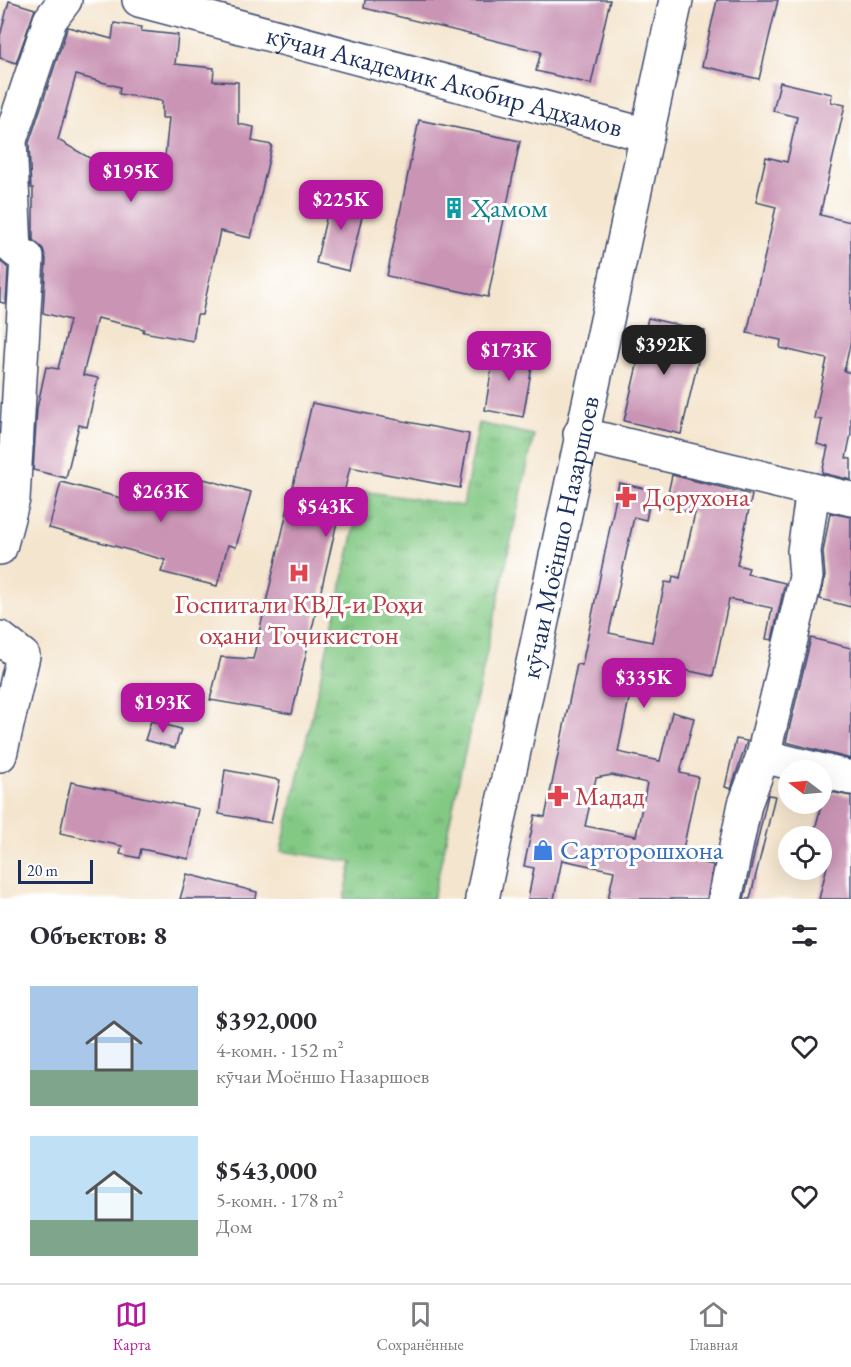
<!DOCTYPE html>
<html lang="ru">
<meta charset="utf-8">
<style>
:root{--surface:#fff;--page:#f7f7f7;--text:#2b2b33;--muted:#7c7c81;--line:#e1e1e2;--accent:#b5179e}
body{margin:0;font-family:"EB Garamond",serif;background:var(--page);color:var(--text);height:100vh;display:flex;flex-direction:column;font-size:22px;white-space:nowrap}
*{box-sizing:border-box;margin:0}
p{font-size:20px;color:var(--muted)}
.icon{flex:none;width:33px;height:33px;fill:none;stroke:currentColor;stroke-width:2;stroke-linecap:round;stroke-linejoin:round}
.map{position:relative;height:899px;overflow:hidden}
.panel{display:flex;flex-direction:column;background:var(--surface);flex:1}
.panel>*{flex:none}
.needle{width:39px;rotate:286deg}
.buttons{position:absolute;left:778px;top:760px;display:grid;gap:12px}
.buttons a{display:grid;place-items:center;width:54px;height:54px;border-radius:50%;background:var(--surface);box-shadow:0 6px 24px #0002;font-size:30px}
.scale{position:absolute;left:18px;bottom:15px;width:75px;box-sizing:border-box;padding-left:6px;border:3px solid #1b2f5e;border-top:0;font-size:16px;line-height:21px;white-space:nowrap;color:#1b2f5e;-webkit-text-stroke:4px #fff;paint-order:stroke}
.price{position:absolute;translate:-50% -51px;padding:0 14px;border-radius:12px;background:var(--accent);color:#fff;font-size:20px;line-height:39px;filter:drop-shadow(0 2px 3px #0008)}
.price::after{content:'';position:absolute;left:50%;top:36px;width:18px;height:14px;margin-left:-9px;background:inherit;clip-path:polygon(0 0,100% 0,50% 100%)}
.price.active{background:#222;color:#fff}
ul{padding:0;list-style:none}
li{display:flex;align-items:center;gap:18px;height:150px;padding:0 30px}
li span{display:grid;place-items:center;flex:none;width:168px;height:120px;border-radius:0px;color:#555}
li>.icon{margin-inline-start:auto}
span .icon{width:72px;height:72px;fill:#fffc;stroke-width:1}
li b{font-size:26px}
h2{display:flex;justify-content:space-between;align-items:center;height:72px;padding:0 30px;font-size:26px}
.tabs{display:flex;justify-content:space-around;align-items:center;height:84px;border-top:2px solid var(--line);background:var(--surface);font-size:16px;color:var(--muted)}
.tabs a{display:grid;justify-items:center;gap:3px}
.tabs .active{color:var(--accent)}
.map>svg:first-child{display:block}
.park{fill:url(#park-tufts);stroke:#4f7c71;stroke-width:1.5}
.building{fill:#ca95b5;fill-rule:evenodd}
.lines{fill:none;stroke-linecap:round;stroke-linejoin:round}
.minor-casing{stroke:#3c4a6f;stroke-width:36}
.minor{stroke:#fff;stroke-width:33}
.labels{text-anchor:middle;stroke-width:6;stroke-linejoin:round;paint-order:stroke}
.street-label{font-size:27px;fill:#1b2f5e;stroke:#fff}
.culture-label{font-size:27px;fill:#0d838f;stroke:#fff;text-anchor:start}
.health-label{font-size:27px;fill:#be3a42;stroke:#fff;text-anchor:start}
.shop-label{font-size:27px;fill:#366cbe;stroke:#fff;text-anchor:start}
</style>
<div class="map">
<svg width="851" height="899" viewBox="0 0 851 899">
<defs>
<pattern id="park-tufts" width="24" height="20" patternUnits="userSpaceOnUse" patternTransform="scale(1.5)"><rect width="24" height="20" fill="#83c984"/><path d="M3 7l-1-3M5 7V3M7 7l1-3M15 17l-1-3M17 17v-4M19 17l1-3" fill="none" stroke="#6aa46f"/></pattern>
</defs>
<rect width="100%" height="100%" fill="#fff"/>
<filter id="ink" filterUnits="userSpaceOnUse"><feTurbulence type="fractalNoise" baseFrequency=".0167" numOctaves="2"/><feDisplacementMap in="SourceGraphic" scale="12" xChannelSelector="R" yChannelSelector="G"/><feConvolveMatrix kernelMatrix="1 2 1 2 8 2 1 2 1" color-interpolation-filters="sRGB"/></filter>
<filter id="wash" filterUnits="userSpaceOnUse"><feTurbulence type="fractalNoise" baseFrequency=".008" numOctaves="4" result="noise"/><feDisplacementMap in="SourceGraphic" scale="24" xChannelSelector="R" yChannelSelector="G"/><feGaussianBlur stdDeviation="1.35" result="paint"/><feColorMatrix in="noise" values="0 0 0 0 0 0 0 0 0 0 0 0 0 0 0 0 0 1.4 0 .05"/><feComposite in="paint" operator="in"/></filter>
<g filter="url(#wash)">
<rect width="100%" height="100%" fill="#f4e5ce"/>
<path class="park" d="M479,423L534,435L433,899H344L352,862L281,851L363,491L463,506Z"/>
<g id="blocks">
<g class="building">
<path d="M365,0H610L591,84L536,71L541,52L364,8Z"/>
<path d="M717,0H778L759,79L702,66Z"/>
<path d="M9,1L35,9L16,63L0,58V36Z"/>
<path d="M114,23L142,27L141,31L178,35L175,64L214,68L213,81L238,82V124L254,127L252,141L272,145L251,238L220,231L202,315H197L193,341L143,332L144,329L97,318L83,375L98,378L87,427L79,425L66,478L33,470L37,408L46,367L58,369L70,320L43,313L46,259L43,249L33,240V188H31L29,143L67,29L68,27L112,39ZM76,75L120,87L119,94L162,101V118H169L164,166L145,164L142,188L58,140Z"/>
<path d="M780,82L832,94L831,102L845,105L820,215L851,222V341L844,371L851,373V434L846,458L851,459V480L822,473L828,447L817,444L822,420L814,418L827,359L780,348L781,340L747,333L776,207L756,202L766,157L787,162L797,117L773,111Z"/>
<path d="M419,120L520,141L488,297L387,276Z"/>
<path d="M332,192L366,200L349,271L316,263Z"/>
<path d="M0,261L8,268L6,304L0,302Z"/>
<path d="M648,318L705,331L681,434L624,421Z"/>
<path d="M495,348L534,355L523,417L485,410Z"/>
<path d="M312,403L469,434L460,488L350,467L292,714L210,700L221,657L253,659Z"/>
<path d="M144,475L186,487L189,475L251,492L236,547L228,545L217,586L161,572L165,560L49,528L61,482L136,502Z"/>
<path d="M672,475L752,495L737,565L749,568L747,574L785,583L772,640L766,639L772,608L729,599L713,676L637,660L618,752L660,761L672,712L694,718L680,773L698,777L681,859L713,865L707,899H608L614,871L562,860L554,899H528L534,868L524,866L535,815L545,817L577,664L582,665L619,483L652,490L646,520L634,517L609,633L652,642L665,582L672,583L673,576L680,578L695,513L665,507ZM612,775L647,783L636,836L585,826L596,778Z"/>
<path d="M830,513L851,517V607L820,599L825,576L823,552Z"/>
<path d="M811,638L851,648V759L786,742Z"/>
<path d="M151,721L181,729L175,748L145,740Z"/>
<path d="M736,739L747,741L731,789L725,787Z"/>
<path d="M225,770L280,780L271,823L219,814Z"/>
<path d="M71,782L199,809L189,859L141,849L139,858L120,854L122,846L60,833Z"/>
<path d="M825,791L851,796V899H819L831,850L822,848V837H813Z"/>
<path d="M768,795L775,796L767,830L750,899H744Z"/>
<path d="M187,874L257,892L256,899H180Z"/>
</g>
</g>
</g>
<g filter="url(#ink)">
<use href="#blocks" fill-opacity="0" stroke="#3c4a6f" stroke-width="1.5"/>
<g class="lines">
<defs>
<g id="minor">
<path id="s1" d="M139,0L647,135"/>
<path d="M580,434L851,499"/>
<path d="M813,490L804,551L806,577L763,756L851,778"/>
<path d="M0,548L13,499L27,258L15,250L10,140L50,20L65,0"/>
<path d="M0,638L23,656L0,755"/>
<path id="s2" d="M482,899L676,0"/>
<path d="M725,899L745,804L763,756"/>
</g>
</defs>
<use href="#minor" class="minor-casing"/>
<use href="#minor" class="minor"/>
</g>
</g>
<defs>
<symbol id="building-bare" viewBox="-9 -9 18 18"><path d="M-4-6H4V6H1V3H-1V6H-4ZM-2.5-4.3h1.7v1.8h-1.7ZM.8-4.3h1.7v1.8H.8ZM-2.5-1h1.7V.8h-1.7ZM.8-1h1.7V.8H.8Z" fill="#0f9aa8" stroke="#fff" stroke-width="2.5" paint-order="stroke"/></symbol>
<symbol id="pharmacy-bare" viewBox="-9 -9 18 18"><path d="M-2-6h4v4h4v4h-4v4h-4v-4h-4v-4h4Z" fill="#e0444e" stroke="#fff" stroke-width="2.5" paint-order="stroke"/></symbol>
<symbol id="hospital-bare" viewBox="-9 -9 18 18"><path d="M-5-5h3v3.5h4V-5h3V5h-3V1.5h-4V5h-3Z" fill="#e0444e" stroke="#fff" stroke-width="2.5" paint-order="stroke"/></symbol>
<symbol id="shop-bare" viewBox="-9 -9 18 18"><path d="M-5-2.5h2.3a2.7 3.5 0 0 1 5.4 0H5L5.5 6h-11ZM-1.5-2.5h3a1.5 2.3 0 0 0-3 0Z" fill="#3f7fe0" stroke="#fff" stroke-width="2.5" paint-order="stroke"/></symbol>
</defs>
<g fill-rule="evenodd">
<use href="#building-bare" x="439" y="193" width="30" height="30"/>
<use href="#pharmacy-bare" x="611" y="482" width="30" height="30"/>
<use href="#hospital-bare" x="284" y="558" width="30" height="30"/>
<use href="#pharmacy-bare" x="543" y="781" width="30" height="30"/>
<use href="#shop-bare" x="528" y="835" width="30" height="30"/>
</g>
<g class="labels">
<g class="street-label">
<text dy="9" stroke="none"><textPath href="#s1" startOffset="316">кӯчаи Академик Акобир Адҳамов</textPath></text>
<text dy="9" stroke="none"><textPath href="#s2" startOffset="370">кӯчаи Моёншо Назаршоев</textPath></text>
</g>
<g class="culture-label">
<text x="471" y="217">Ҳамом</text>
</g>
<g class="health-label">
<text x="643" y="506">Дорухона</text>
<text x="299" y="613" text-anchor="middle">Госпитали КВД-и Роҳи<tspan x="299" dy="31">оҳани Тоҷикистон</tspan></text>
<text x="575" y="805">Мадад</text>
</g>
<g class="shop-label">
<text x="560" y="859">Сарторошхона</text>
</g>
</g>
</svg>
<div class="buttons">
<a><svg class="needle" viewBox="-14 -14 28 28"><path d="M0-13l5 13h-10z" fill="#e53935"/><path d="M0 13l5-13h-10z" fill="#7c7c81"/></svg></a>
<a><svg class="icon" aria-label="locate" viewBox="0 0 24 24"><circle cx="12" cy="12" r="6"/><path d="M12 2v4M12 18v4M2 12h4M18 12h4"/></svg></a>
</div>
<div class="scale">20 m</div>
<b class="price" style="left:131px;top:203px">$195K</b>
<b class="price" style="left:341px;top:231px">$225K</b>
<b class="price active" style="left:664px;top:376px">$392K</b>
<b class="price" style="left:509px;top:382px">$173K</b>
<b class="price" style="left:161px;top:523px">$263K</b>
<b class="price" style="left:326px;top:538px">$543K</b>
<b class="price" style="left:644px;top:709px">$335K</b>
<b class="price" style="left:163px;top:734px">$193K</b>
</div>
<section class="panel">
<h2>Объектов: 8<svg class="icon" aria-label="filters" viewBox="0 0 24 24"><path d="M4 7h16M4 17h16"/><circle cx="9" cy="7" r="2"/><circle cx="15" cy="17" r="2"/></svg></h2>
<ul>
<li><span style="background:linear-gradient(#a9c7e8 70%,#7fa58c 0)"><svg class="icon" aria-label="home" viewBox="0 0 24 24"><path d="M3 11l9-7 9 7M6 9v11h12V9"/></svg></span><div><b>$392,000</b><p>4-комн. · 152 m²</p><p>кӯчаи Моёншо Назаршоев</p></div><svg class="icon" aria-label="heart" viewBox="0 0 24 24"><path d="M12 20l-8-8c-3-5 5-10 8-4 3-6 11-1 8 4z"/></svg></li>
<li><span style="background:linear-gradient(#bfe0f5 70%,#7fa58c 0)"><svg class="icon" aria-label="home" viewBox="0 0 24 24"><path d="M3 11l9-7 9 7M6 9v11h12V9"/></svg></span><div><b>$543,000</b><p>5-комн. · 178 m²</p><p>Дом</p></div><svg class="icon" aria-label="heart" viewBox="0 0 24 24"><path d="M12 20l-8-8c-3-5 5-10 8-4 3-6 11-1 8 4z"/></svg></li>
</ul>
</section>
<nav class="tabs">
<a class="active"><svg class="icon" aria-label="map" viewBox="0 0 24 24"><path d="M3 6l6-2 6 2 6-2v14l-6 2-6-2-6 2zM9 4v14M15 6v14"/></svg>Карта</a>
<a><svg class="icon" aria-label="saved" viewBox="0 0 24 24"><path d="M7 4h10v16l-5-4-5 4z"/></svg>Сохранённые</a>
<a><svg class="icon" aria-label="home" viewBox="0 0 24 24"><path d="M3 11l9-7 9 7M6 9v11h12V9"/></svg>Главная</a>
</nav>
